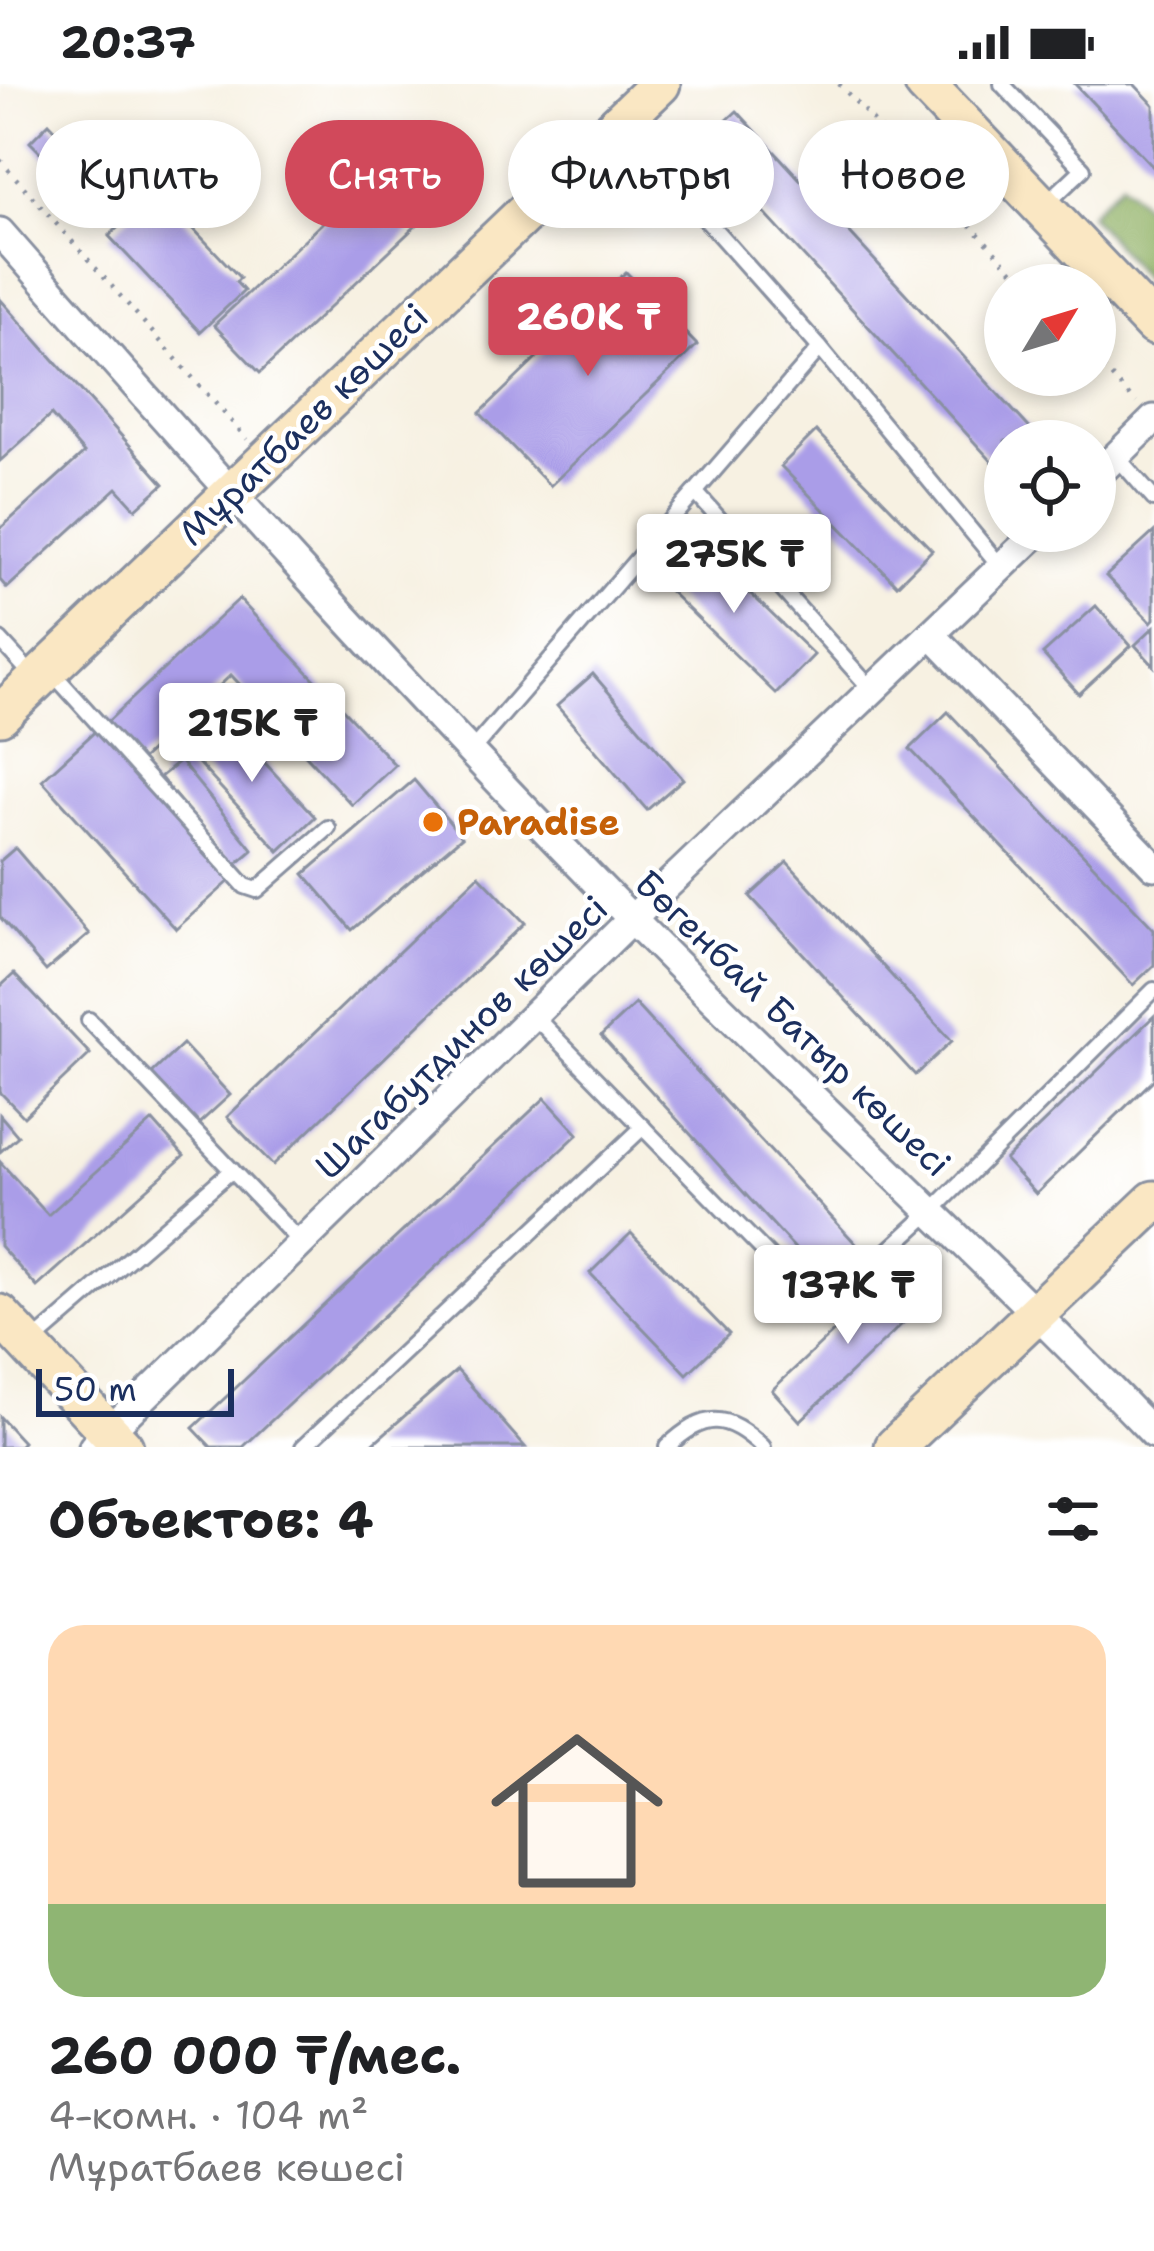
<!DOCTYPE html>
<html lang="ru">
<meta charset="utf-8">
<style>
:root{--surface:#fff;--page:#f2f2f2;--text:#202124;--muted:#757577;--accent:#d1495b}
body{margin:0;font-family:"Shantell Sans",sans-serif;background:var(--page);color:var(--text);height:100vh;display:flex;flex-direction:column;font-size:45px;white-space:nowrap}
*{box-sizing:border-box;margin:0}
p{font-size:39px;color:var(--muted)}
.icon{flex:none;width:66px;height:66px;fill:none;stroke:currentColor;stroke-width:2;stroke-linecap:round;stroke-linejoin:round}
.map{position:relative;height:1363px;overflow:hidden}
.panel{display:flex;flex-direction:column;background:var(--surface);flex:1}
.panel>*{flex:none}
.top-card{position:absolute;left:36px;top:36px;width:1083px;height:108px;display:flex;gap:24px}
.needle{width:78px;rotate:52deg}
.controls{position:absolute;left:984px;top:180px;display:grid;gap:24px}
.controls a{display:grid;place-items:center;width:132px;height:132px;border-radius:50%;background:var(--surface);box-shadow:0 6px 18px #0003;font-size:60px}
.scale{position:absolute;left:36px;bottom:30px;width:198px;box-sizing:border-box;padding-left:12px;border:6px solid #1b2f5e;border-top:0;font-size:33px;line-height:42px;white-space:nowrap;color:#1b2f5e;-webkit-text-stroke:9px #fff;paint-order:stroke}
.price{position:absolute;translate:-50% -102px;padding:0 27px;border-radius:12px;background:#fff;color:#222;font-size:39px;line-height:78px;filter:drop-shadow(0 3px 6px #0008)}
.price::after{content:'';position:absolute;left:50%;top:72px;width:36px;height:27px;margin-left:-18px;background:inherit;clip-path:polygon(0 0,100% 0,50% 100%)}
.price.selected{background:var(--accent);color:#fff}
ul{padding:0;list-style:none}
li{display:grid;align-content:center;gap:24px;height:636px;padding:0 48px}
li span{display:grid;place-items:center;height:372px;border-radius:36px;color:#555}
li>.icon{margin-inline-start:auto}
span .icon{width:216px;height:216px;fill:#fffc;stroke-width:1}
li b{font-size:51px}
h2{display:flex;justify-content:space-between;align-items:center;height:144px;padding:0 48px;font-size:51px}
.tag{padding:0 42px;border-radius:54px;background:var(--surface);box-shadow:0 6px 18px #0003;font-size:42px;line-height:108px}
.tag.selected{background:var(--accent);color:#fff}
.status{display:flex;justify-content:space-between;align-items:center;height:84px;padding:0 60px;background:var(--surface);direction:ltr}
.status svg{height:33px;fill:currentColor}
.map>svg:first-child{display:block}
.forest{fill:#90b165;stroke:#567062;stroke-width:3}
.building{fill:#aa9de8}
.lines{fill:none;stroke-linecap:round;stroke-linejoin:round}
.lane-casing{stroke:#8990a0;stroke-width:20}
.street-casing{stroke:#8990a0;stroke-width:33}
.secondary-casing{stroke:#8990a0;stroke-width:45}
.path{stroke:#8990a0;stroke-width:4.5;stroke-dasharray:3 9;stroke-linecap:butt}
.lane{stroke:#fff;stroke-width:14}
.street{stroke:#fff;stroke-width:27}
.secondary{stroke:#fae7c3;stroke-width:39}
.food-dot{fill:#e8710a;stroke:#fff;stroke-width:4.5}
.labels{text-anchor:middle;stroke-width:9;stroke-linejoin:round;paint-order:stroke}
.street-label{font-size:36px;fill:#1b2f5e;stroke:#fff}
.food-label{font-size:36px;font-weight:bold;fill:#c56008;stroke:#fff;text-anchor:start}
</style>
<div class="status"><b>20:37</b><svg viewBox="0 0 49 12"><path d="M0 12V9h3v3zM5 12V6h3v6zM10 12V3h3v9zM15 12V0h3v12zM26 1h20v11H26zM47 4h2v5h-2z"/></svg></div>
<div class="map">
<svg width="1154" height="1363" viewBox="0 0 1154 1363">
<rect width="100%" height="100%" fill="#fff"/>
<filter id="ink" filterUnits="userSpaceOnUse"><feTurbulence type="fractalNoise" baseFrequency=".00833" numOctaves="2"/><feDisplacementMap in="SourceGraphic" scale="24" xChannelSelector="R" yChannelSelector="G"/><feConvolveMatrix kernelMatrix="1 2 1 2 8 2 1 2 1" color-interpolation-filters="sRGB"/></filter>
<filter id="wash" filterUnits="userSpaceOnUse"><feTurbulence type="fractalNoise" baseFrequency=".004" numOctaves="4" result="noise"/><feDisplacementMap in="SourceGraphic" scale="48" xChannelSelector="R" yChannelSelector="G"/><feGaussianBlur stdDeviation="2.7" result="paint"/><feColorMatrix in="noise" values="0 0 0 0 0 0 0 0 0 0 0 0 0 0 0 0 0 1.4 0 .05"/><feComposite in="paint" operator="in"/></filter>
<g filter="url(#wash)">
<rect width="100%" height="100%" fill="#f7f1e2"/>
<path class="forest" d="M1121,98L1154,131V206L1089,130Z"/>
<g id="blocks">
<g class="building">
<path d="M1075,0H1134L1154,21V84Z"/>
<path d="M737,27L1035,350L1027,357H1005V378L998,384L701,60Z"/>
<path d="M49,39L91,82L72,100L30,58Z"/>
<path d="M411,55L457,103L260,289L214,241Z"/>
<path d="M152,111L164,124L169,119L240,194L236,198L244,207L200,248L109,152Z"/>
<path d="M626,188L697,261L550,402L480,329Z"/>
<path d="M0,215L164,400L136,425L117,404L7,504L0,496V445L84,369L51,331L0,377Z"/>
<path d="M816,347L932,466L897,501L781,382Z"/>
<path d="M1154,448V535L1151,538L1106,492Z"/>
<path d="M693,454L814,571L776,610L655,493Z"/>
<path d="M239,515L395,681L352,721L231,591L138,679L103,642Z"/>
<path d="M1096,522L1131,562L1079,610L1043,570Z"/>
<path d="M1154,543V582L1135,561Z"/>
<path d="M593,590L683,695L647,726L557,622Z"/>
<path d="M948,628L1154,845V881L1133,901L910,665Z"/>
<path d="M225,636L315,733L279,767L189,669Z"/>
<path d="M99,644L233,794L176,845L42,696Z"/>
<path d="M180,677L253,766L233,783L160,693Z"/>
<path d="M414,696L462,753L352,846L304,790Z"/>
<path d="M15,764L89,850L46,887L0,833V777Z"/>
<path d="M787,778L952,957L915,991L750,812Z"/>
<path d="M479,791L525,839L273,1081L227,1033Z"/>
<path d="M14,890L90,970L24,1033L0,1008V903Z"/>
<path d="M635,920L856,1160L820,1192L601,952Z"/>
<path d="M1154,932V995L1036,1110L1005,1076Z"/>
<path d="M183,960L230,1011L195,1043L149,992Z"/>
<path d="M545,1014L578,1050L243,1363H211L193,1344Z"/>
<path d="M0,1031L18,1052L0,1068Z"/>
<path d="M153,1037L184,1072L37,1203L0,1162V1078L48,1131Z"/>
<path d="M631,1149L729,1250L687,1290L590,1189Z"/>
<path d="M896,1189L924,1219L800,1337L772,1306Z"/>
<path d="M457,1286L525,1363H369Z"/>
<path d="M0,1333L23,1358L18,1363H0Z"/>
</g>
</g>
</g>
<g filter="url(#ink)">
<use href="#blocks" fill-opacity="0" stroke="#8990a0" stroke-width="3"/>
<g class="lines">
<defs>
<g id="lane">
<path d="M1002,0L1083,85L1046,120"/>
<path d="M624,38L661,85L820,264L1001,483"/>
<path d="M1117,373L1154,415"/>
<path d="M696,409L872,606"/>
<path d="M0,556L33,592"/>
<path d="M50,586L245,802L257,806L328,744"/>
<path d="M472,666L820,264"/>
<path d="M534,932L802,1206L821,1215L841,1210L933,1126L1154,906"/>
<path d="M89,936L301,1159"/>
<path d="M32,1259L232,1086"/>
<path d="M303,1363L643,1043"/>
<path d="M667,1363C704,1328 726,1328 763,1363"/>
</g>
<g id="street">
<path d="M0,148C205,382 413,613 632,835C803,1009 985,1173 1154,1350"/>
<path d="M1095,393L1154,335"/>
<path d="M931,550L1154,782"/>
<path d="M93,1363L632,835L1039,447"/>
</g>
<g id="secondary">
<path d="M925,0L1154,241"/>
<path d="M0,631L660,0"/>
<path d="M0,1231L123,1363"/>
<path d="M895,1363L1154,1117"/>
</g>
</defs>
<use href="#lane" class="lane-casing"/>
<use href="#street" class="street-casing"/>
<use href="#secondary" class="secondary-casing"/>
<g class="path">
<path d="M839,0L1026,201"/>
<path d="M0,76L247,355"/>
<path d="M1095,275L1136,319"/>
</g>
<use href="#lane" class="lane"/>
<use href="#street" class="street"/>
<use href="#secondary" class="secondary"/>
</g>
</g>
<circle class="food-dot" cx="433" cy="738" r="12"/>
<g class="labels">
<g class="street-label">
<text transform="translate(303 340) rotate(-44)" y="13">Мұратбаев көшесі</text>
<text transform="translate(793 939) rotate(44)" y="13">Бөгенбай Батыр көшесі</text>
<text transform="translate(461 953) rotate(-44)" y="13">Шагабутдинов көшесі</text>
</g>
<g class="food-label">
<text x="457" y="751">Paradise</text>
</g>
</g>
</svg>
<div class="controls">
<a><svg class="needle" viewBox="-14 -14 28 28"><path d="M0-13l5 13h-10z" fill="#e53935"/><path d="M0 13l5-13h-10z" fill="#757577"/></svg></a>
<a><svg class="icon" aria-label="locate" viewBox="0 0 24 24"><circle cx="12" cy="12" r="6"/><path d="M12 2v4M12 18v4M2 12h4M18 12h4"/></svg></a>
</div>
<div class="scale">50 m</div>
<b class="price selected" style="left:588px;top:295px">260K ₸</b>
<b class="price" style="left:734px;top:532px">275K ₸</b>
<b class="price" style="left:252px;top:701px">215K ₸</b>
<b class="price" style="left:848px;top:1263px">137K ₸</b>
<div class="top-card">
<a class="tag">Купить</a>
<a class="tag selected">Снять</a>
<a class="tag">Фильтры</a>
<a class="tag">Новое</a>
</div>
</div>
<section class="panel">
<h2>Объектов: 4<svg class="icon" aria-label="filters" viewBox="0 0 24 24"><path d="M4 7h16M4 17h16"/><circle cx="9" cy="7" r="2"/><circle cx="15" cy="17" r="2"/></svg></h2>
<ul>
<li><span style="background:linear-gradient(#ffd9b3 75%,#8fb573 0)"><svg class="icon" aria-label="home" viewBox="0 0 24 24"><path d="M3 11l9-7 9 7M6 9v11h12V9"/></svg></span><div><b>260 000 ₸/мес.</b><p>4-комн. · 104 m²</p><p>Мұратбаев көшесі</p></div></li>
</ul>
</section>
